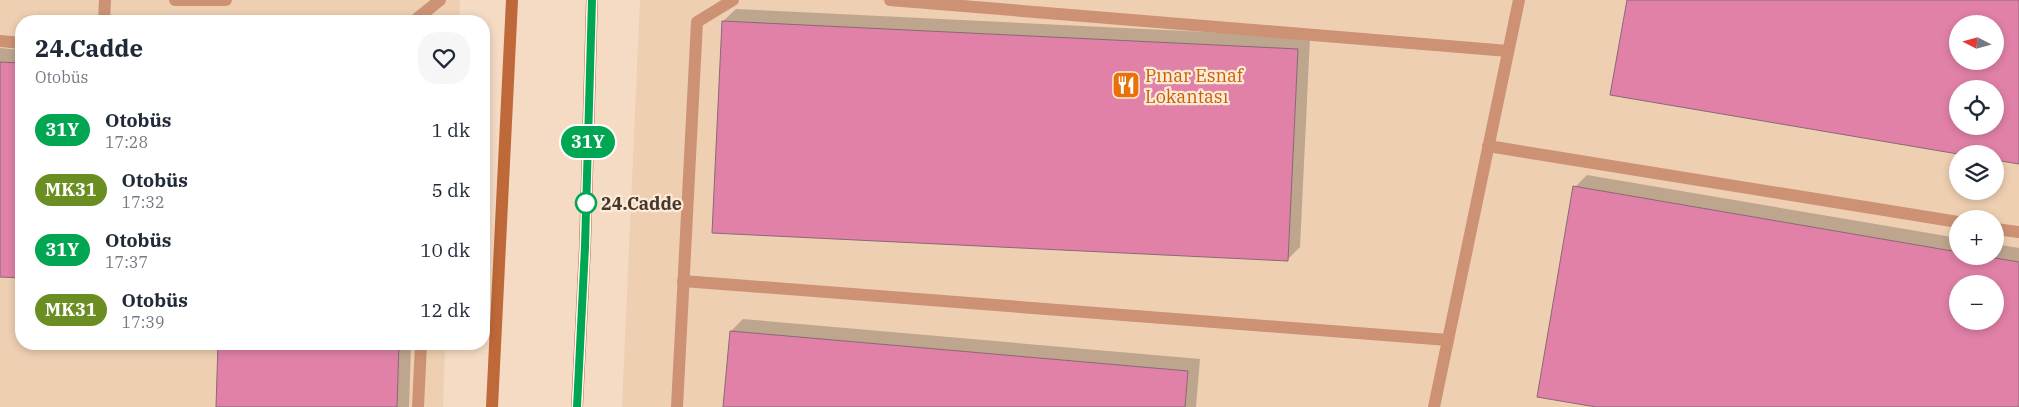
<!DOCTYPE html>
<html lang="tr">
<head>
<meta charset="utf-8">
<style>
	:root { --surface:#fff; --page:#f6f6f7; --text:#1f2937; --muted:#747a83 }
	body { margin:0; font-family:"IBM Plex Serif",serif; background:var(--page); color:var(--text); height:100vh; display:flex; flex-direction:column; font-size:19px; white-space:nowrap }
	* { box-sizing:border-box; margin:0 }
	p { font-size:16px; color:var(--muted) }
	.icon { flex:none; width:28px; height:28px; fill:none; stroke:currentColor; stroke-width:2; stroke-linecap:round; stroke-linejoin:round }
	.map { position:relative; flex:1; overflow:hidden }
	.panel { position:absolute; left:15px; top:15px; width:475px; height:335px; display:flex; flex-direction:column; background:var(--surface); border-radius:20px; box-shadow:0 2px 8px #0003 }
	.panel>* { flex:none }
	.badge { padding:0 10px; border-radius:16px; font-size:18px; line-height:32px }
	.needle { width:32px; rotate:276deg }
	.buttons { position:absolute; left:1949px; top:15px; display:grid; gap:10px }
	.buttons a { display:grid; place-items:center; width:55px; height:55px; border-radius:50%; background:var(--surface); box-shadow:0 2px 8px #0003; font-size:25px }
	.map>.badge { position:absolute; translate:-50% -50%; box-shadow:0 0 0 2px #fff }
	.round { display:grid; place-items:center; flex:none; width:52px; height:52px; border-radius:20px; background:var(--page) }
	.head { display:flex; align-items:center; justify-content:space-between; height:85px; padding:0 20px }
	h1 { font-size:24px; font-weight:700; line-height:38px }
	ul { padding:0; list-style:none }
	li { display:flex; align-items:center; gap:15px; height:60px; padding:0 20px }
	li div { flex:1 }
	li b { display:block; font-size:19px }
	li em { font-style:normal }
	li .badge { min-width:55px; font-weight:700; text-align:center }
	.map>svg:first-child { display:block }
	.built { fill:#eecfb1; fill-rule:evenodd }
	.shadow { fill:#0003; fill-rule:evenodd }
	.building { fill:#e181a7; stroke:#896974; fill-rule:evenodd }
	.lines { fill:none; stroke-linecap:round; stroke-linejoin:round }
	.lane { stroke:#cd9274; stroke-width:12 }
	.street { stroke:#cd9274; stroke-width:12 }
	.secondary { stroke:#bf693a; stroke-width:12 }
	.line-casing { stroke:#fff; stroke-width:11 }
	.line { stroke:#00a651; stroke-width:8 }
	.stop-dot { fill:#fff; stroke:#00a651; stroke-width:2.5 }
	.labels { text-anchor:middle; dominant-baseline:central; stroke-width:4.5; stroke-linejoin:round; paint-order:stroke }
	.food-label { font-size:18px; fill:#c56008; stroke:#feead6; text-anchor:start }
	.stop-label { font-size:18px; font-weight:bold; fill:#43392f; stroke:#feead6; text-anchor:start }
</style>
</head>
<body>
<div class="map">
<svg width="2019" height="407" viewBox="0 0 2019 407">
	<rect width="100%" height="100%" fill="#f5dbc3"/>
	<path class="built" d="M0,0H460L459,21H21V344H445L443,407H0Z
		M640,0H2019V407H622ZM1958,24H1995V61H1958ZM1958,89H1995V126H1958ZM1958,154H1995V191H1958ZM1958,219H1995V256H1958ZM1958,284H1995V321H1958Z"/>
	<path class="shadow" d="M736,9L1310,37L1300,247L1287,260L723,21Z
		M0,48L21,50V277L0,275Z
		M1587,175L1958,238V256H1995V244L2019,248V407H1604L1575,187ZM1958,284H1995V321H1958Z
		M743,319L1200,359L1196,407H724L731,331Z
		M219,344H411L409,407H217Z"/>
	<path class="building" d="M1627,0H2019V164L1995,160V154H1958L1610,95ZM1958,24H1995V61H1958ZM1958,89H1995V126H1958Z
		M722,21L1298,49L1288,261L712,233Z
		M0,62L21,63V278L0,277Z
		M1573,186L1958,252V256H1983L2019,262V407H1596L1537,397ZM1958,284H1995V321H1958Z
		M730,331L1188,371L1185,407H723Z
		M218,344H399L397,407H216Z"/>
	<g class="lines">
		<path class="lane" d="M175,0H226
			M890,0L1508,51
			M104,21L105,0
			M0,41L21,43
			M1488,146L1958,222
			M1995,229L2019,232
			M418,407L421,344
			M677,407L697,22L733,0
			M1434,407L1519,0"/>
		<path class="street" d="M414,21L440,0
			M683,281L1448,340"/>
		<path class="secondary" d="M492,407L512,0
			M577,407L585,247L592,0"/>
	</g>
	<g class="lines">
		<defs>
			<path id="line" d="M577,407L585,247L592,0"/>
		</defs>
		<use href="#line" class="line-casing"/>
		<use href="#line" class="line"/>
	</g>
	<defs>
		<symbol id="restaurant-square" viewBox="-11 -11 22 22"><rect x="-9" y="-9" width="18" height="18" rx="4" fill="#e8710a" stroke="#feead6"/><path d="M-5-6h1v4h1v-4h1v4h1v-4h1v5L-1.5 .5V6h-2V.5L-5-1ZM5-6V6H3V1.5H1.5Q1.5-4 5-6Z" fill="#fff"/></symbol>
	</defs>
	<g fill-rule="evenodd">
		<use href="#restaurant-square" x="1110" y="69" width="32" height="32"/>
	</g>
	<circle class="stop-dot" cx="586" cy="203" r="10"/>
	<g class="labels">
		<g class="food-label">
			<text x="1145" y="75">Pınar Esnaf<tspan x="1145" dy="21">Lokantası</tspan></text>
		</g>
		<g class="stop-label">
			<text x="601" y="203">24.Cadde</text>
		</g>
	</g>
</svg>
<div class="buttons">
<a><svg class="needle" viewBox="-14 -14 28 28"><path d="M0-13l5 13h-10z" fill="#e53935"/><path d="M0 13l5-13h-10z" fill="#747a83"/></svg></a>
<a><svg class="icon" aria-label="locate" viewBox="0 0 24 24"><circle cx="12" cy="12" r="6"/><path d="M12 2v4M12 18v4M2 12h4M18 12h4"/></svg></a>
<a><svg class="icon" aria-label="layers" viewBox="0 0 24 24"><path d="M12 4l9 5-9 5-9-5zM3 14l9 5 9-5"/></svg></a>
<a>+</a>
<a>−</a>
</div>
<b class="badge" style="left:588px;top:142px;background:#00a651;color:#fff">31Y</b>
<section class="panel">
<div class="head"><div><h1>24.Cadde</h1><p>Otobüs</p></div><a class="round"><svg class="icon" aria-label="heart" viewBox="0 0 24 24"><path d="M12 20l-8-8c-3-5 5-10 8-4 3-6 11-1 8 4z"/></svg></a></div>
<ul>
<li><span class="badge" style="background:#00a651;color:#fff">31Y</span><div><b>Otobüs</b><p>17:28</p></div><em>1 dk</em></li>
<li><span class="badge" style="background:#6b8e23;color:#fff">MK31</span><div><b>Otobüs</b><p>17:32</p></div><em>5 dk</em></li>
<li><span class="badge" style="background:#00a651;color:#fff">31Y</span><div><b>Otobüs</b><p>17:37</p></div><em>10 dk</em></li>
<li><span class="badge" style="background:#6b8e23;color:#fff">MK31</span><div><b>Otobüs</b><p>17:39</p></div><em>12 dk</em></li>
</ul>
</section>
</div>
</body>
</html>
